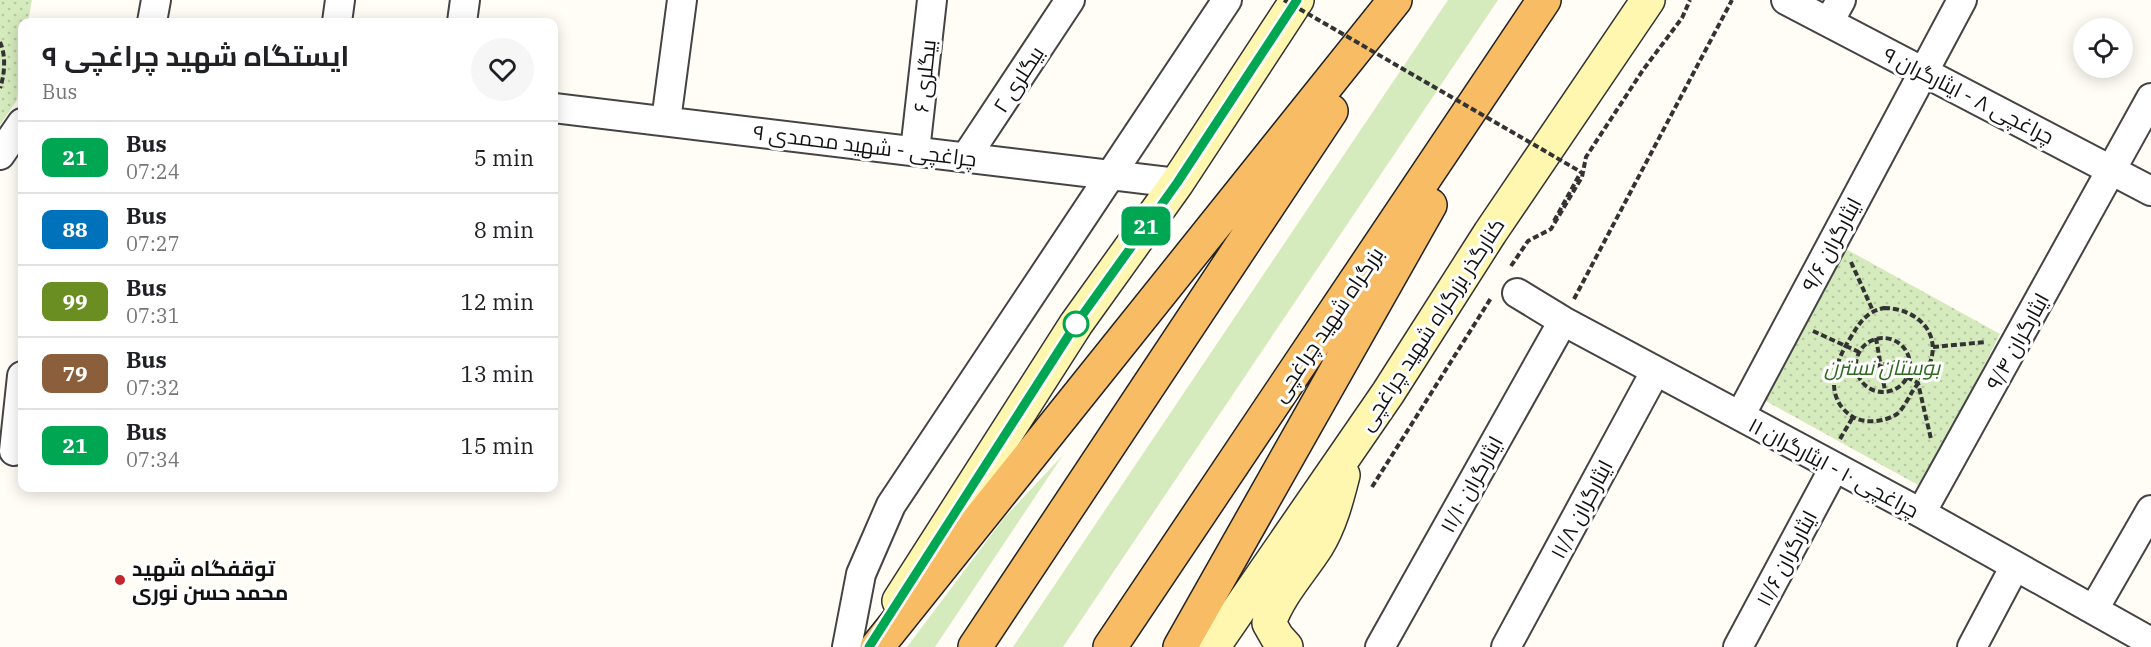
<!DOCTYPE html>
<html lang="en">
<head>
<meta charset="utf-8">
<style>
	:root { --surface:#fff; --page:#f6f6f6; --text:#202124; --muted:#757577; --line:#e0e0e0 }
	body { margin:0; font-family:"IBM Plex Serif",Cairo,serif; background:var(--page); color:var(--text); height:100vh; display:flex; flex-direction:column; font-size:22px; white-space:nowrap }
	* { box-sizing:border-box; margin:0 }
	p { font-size:20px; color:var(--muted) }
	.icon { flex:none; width:33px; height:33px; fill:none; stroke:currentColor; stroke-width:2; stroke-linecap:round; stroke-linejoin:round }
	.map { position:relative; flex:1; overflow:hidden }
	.side { position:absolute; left:18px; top:18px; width:540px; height:474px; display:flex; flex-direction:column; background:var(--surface); border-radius:12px; box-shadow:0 3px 15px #0003 }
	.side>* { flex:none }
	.badge { padding:0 12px; border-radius:9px; font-size:21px; line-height:39px }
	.tools { position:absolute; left:2073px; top:18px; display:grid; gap:12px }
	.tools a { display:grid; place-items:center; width:60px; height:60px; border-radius:50%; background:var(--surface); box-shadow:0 3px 15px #0003; font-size:30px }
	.map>.badge { position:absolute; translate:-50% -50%; box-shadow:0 0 0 3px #fff }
	.round { display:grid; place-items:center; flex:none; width:63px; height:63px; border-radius:32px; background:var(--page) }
	.overview { display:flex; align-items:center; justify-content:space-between; height:102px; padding:0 24px }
	h1 { font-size:28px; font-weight:700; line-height:45px }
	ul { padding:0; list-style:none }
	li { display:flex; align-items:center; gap:18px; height:72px; padding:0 24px; border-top:2px solid var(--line) }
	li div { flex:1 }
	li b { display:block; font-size:22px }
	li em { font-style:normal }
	li .badge { min-width:66px; font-weight:700; text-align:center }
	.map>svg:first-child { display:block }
	.grass { fill:#d5ebbd }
	.park { fill:url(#park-dots) }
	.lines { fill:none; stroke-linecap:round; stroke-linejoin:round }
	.minor-casing { stroke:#444; stroke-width:32 }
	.secondary-casing { stroke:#333; stroke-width:36 }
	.trunk-casing { stroke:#222; stroke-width:36 }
	.path { stroke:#333; stroke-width:4; stroke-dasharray:6 3; stroke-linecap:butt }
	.minor { stroke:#fff; stroke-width:28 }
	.secondary { stroke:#fff6b0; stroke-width:33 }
	.trunk { stroke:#f7bc64; stroke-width:33 }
	.path-bridge { stroke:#333; stroke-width:4; stroke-dasharray:6 3; stroke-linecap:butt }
	.line-casing { stroke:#fff; stroke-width:14 }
	.line { stroke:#00a651; stroke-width:9 }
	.stop-dot { fill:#fff; stroke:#00a651; stroke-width:3 }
	.poi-dot { fill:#c4262e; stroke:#fff; stroke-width:2 }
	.labels { text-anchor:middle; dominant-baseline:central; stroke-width:6; stroke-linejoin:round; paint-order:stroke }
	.street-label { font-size:21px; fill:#111; stroke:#fff }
	.park-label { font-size:21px; font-style:italic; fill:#2f6b1f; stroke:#fff }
	.poi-label { font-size:21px; font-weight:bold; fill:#111; stroke:#fff; text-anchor:start }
</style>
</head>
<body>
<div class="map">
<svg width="2151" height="647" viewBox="0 0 2151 647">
	<defs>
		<pattern id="park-dots" width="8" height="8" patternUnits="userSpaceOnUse" patternTransform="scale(1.5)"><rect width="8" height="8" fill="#d5ebbd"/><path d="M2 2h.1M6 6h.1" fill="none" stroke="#b6c8a1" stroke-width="1.8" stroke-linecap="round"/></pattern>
	</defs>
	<rect width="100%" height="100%" fill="#fffdf5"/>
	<path class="grass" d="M1448,0H1498L1063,647H1013Z
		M1063,455L935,647H907L1004,518Z"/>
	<path class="park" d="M0,0H32L28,22H22V62L17,100L0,125Z
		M1846,249L2000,334L1936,459L1918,485L1764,400Z"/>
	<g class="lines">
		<defs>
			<path id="minor" d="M1786,0L2151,191
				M152,22L156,0
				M337,22L340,0
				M462,22L465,0
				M1829,22L1841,0
				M554,108L1177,183
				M666,121L682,0
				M915,151L932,0
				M0,155L22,123
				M966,157L1070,0
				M1517,293L1563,321L1921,513L2151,642
				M1740,416L1962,0
				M14,451L22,376
				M1921,513L2151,98
				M2094,609L2151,510
				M847,647L861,574L891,505L1227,0
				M1380,647L1563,321
				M1506,647L1655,372
				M1738,647L1834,468
				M1972,647L2015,566"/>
			<path id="secondary" d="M899,601L1076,324L1177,183L1297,0
				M1213,647L1388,393L1490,233L1648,0
				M1286,647L1277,637L1269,623C1279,594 1301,571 1317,546C1330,525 1337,499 1343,475"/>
			<path id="trunk" d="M877,647L1395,0
				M975,647L1331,111
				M1110,647L1544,0
				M1180,647L1430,205"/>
		</defs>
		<use href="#minor" class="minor-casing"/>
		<use href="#secondary" class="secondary-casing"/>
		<use href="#trunk" class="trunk-casing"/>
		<path class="path" d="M0,42C6,55 5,74 0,88
			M1554,221L1581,172
			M1851,262L1873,311
			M1511,266L1528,241L1551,229L1582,177L1586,157L1643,70L1682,18L1690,0
			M1574,299L1732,0
			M1884,308C1913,308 1940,329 1931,360C1927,372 1919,382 1912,392C1908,399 1903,409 1897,414C1885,422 1865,424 1853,417C1823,398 1834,365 1849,340C1859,324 1865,312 1884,308Z
			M1813,331L1859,352
			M1876,338L1885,391
			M1856 365a27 27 0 1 1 54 0a27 27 0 1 1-54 0Z
			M1933,347L1986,342
			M1857,369L1909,360
			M1907,377L1918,383L1931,439
			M1840,439L1853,417
			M1372,487L1491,298"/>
		<use href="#minor" class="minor"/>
		<use href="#secondary" class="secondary"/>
		<use href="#trunk" class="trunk"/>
		<path class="path-bridge" d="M1284,0L1581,172"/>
	</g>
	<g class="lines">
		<defs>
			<path id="line" d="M869,647L1076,324L1177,183L1297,0"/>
		</defs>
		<use href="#line" class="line-casing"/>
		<use href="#line" class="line"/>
	</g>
	<circle class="stop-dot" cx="1076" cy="324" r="12"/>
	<circle class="poi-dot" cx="120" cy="580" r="6"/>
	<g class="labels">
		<g class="street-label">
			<text transform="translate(924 76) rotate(-84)">بیگلری ۶</text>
			<text transform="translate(1018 79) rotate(-57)">بیگلری ۲</text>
			<text transform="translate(1969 95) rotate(27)">چراغچی ۸ - ایثارگران ۹</text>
			<text transform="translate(865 145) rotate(7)">۹ چراغچی - شهید محمدی</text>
			<text transform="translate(1831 244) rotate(-62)">ایثارگران ۹/۶</text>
			<text transform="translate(1327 324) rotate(-56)">بزرگراه شهید چراغچی</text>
			<text transform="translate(1431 324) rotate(-57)">کنارگذر بزرگراه شهید چراغچی</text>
			<text transform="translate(2017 341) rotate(-61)">ایثارگران ۹/۴</text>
			<text transform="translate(1834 467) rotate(28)">چراغچی ۱۰ - ایثارگران ۱۱</text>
			<text transform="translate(1471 484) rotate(-61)">ایثارگران ۱۱/۱۰</text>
			<text transform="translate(1581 509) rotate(-62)">ایثارگران ۱۱/۸</text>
			<text transform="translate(1786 558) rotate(-62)">ایثارگران ۱۱/۶</text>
		</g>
		<g class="park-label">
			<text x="1882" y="367">بوستان نسترن</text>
		</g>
		<g class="poi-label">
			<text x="132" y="568">توقفگاه شهید<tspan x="132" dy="24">محمد حسن نوری</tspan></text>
		</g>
	</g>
</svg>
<div class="tools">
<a><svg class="icon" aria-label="locate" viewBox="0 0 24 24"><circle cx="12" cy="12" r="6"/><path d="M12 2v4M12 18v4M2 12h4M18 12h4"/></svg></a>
</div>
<b class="badge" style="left:1146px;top:226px;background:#00a651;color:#fff">21</b>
<section class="side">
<div class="overview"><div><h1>ایستگاه شهید چراغچی ۹</h1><p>Bus</p></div><a class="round"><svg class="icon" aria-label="heart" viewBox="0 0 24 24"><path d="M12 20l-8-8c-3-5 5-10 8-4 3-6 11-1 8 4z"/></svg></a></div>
<ul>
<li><span class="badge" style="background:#00a651;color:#fff">21</span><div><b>Bus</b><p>07:24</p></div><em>5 min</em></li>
<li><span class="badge" style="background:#0072bc;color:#fff">88</span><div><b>Bus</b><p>07:27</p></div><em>8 min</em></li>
<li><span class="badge" style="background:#6b8e23;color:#fff">99</span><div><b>Bus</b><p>07:31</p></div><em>12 min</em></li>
<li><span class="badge" style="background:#8b5e3c;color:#fff">79</span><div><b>Bus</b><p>07:32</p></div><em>13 min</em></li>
<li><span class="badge" style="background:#00a651;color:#fff">21</span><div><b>Bus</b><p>07:34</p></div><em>15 min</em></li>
</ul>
</section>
</div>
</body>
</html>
